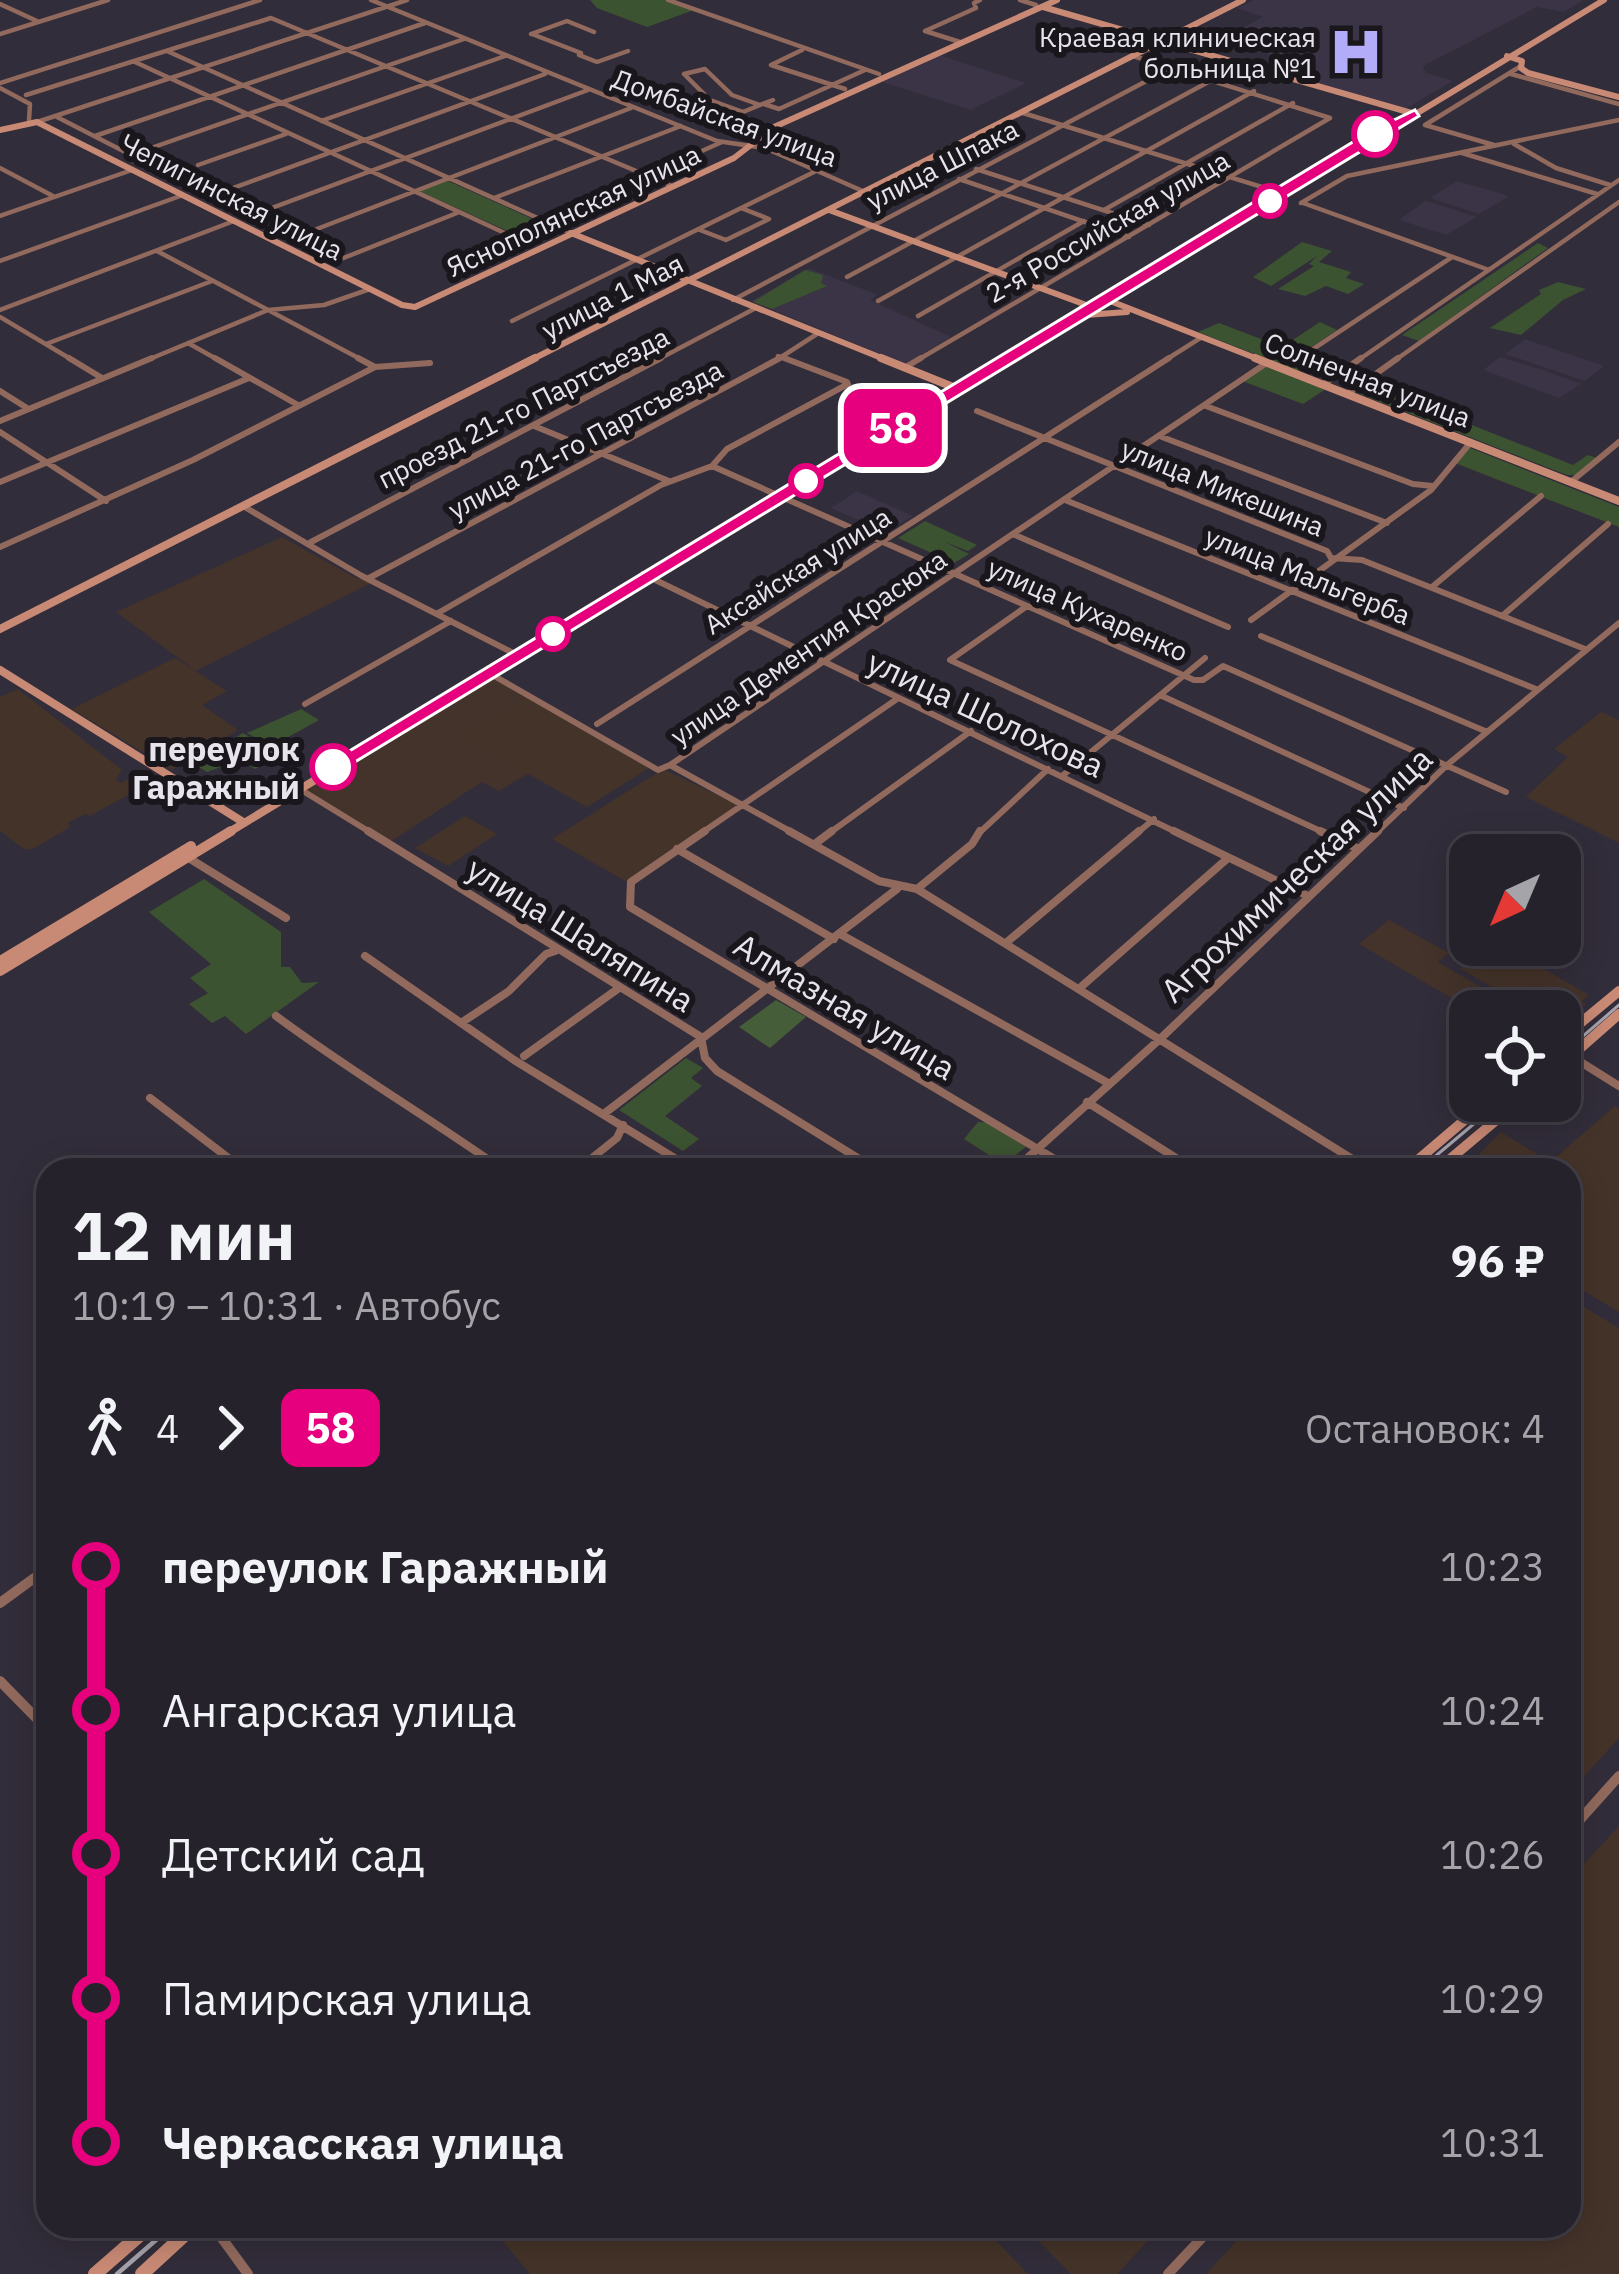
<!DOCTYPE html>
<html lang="ru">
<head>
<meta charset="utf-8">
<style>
	:root { --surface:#26222c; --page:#2e2a34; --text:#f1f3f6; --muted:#a4a4a9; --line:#423f48 }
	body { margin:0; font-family:"IBM Plex Sans",sans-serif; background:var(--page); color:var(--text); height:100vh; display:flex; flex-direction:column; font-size:45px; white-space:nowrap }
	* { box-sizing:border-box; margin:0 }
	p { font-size:39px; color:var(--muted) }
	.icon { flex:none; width:66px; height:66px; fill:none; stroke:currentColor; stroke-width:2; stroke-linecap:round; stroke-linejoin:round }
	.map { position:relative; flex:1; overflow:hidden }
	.details { position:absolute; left:36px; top:1158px; width:1545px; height:1080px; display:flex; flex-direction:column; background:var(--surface); border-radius:36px; box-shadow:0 6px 30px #0003,0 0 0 3px var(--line) }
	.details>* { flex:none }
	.badge { padding:0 24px; border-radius:18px; font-size:42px; line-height:78px }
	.needle { width:78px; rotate:224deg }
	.controls { position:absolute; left:1449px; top:834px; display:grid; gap:24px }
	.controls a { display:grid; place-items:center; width:132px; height:132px; border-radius:24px; background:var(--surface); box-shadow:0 6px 30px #0003,0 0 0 3px var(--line); font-size:60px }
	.map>.badge { position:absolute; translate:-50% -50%; box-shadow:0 0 0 6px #fff }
	.legs { display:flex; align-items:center; gap:18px; height:132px; padding:0 36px; font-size:39px }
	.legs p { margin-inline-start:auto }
	.overview { display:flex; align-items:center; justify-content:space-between; height:204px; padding:0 36px }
	h1 { font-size:66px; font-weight:700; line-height:90px }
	ul { padding:0 36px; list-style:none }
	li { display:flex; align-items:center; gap:42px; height:144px; font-size:45px }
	li i { display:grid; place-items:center; width:18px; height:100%; margin:0 15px; background:currentColor }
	li i::after { content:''; width:30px; height:30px; margin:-15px; border:9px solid; border-radius:50%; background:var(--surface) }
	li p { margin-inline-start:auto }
	li:first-child i { background:linear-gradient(#0000 50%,currentColor 0) }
	li:last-child i { background:linear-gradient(currentColor 50%,#0000 0) }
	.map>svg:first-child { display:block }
	.commercial { fill:#44332a }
	.industrial { fill:#443329 }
	.built { fill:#3b3346 }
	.green { fill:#3c5331 }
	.forest { fill:#455d39 }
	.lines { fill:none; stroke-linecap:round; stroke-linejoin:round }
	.street-far3 { stroke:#926a5d; stroke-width:4.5 }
	.street-far2 { stroke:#926a5d; stroke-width:6 }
	.street-far1 { stroke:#926a5d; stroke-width:8 }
	.street { stroke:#926a5d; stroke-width:10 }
	.secondary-far3 { stroke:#c98a75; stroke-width:6 }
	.secondary-far2 { stroke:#c98a75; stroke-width:8 }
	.secondary-far1 { stroke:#c98a75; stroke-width:10 }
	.secondary { stroke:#c98a75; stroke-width:14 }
	.tram-far1 { stroke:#a6a2ac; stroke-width:3 }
	.tram { stroke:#a6a2ac; stroke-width:4.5 }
	.line-1 { fill:#e6007e; stroke:#fff; stroke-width:3 }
	.stop-1-dot { fill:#fff; stroke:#e6007e; stroke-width:6 }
	.labels { text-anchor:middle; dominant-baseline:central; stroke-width:12; stroke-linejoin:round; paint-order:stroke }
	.far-poi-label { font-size:27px; fill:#e8e4ed; stroke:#19161c; text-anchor:end }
	.far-street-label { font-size:27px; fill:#e8e4ed; stroke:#19161c }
	.street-label { font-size:33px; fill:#e8e4ed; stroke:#19161c }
	.stop-label { font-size:33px; font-weight:bold; fill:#e8e4ed; stroke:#19161c; text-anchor:end }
</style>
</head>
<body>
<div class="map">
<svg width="1619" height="2274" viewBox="0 0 1619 2274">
	<rect width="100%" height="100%" fill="#322d3a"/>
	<path class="commercial" d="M282,537L356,578L373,582L196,671L116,612Z
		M487,675L526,697L462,736L529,773L499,791L482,782L390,842L302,789Z
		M1389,920L1449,953L1438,962L1502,999L1487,1011H1474L1359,944Z
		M1478,945H1503L1589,995L1582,1001L1586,1004L1560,1024V1011H1532L1461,969L1460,960Z"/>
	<path class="industrial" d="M175,658L227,691L202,705L238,730L172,770L72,709Z
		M18,689L122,770L116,779L120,783L143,772L155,780L90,816L85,814L68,823L70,827L33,849H24L0,831V697Z
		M526,697L649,768L587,807L461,736Z
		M1601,712L1619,720V843L1526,797L1568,757L1554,749Z
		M663,769L738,805L627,882L552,839Z
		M465,816L497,834L448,866L415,848Z
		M1615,1106L1619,1109V1312L1569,1282V1170H1464L1501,1132L1550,1162Z
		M1569,1298L1619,1328V1738L1569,1793Z
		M1619,1826V2274H1206L1250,2226H1569V1880Z
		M490,2226H982L1028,2274H530Z
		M1024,2226H1162L1117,2274H1071Z"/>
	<path class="built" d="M1254,0H1583L1564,12L1537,7L1423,66L1426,73L1453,81L1405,109L1283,74L1301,64L1220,40L1263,17L1237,8Z
		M939,55L1026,83L971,110L882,82Z
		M1457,181L1506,195L1508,197L1479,214L1430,198Z
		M1425,201H1427L1477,217L1446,235L1399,220Z
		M809,268L878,295L870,300L951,337L905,364L751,301Z
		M1525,339L1604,366L1585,381L1505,354Z
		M1500,357L1546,371L1581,384L1559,398L1483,370Z
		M857,491L913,516L886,532L831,508Z"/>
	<path class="green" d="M590,0H667L694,10L647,27L597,8Z
		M448,181L537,221L512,233L419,191Z
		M1302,242L1332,251L1319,262L1351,272L1346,278L1364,284L1348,294L1326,286L1305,296L1278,289L1314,266L1309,264L1317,256L1271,286L1253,277Z
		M1538,243L1548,248L1419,341L1402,335Z
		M805,270L823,275L821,283L827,286L772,309L753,302Z
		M1558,282L1586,289L1563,300L1521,335L1490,328L1541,294L1539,290Z
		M1320,322L1337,330L1296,357L1310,365L1299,371L1198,332L1219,323L1282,347Z
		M1265,366H1269L1326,389L1303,404L1242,381Z
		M1371,385L1573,465L1588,455L1597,458L1577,475H1567L1357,393Z
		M1470,448L1619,507V527L1455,463Z
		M925,521L977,545L968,551L945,542L969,554L954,563L898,538Z
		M301,709L319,720L283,740L291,747L281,752L247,733Z
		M243,733L279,755L255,769L240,760L207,772L192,763Z
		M204,879L281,932V967H290L302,983L319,982L246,1034L225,1016L212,1023L189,1004L208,993L190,978L211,964L149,912Z
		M686,1058L703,1068L691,1078L702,1086L665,1116L699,1139L683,1151L619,1110Z
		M978,1122L994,1123L1026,1147L1003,1164L964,1139Z"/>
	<path class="forest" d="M776,1000L806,1017L770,1048L739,1027Z"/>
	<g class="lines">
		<path class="street-far3" d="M371,0L717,141L765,148L865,192
			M668,0L879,74
			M1020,0L1036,5
			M0,4L37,21
			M0,34L108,0
			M531,34L567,21L594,32
			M532,34L581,53
			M960,42L925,31L976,8L974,3L980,0
			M802,50L771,65L845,89
			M167,51L571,233
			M579,55L597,62L628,51
			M135,62L509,235
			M705,69L732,95L760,105L743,112L710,100L684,74Z
			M1511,74L1619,104
			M0,83L260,0
			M0,88L30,104L29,120
			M26,95L271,18L672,186
			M764,104L779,109L865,70
			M760,105L773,100
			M1023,113L1278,192
			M57,117L131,155L128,158L140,165
			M321,121L505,56
			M37,122L407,0
			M95,136L425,23
			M1514,144L1556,168L1610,185
			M1494,145L1425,125L1521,66
			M1462,153L1597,194
			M131,155L464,39
			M198,165L286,134
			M0,168L53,196
			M976,169L1149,225
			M648,175L722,142
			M959,179L1129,237
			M214,195L545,74
			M494,198L681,126
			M1301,203L1347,176L1619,120
			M1303,203L1489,270
			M1104,210L1293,103
			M253,215L588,90
			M0,216L132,170
			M700,230L726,240L769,219L741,208
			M296,237L631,108
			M157,251L364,361
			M341,259L457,213
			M0,261L183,195
			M847,277L1212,80
			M733,300L1171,68
			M878,301L1254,91
			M0,310L234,221
			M918,316L1084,221
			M0,317L74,361
			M512,321L816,171
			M188,343L220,361
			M46,344L212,281
			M778,356L792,361
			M145,361L268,310L324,305L370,289
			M655,361L754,309
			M775,361L817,334
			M916,361L1330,118L1133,56
			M1164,361L1202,337
			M1310,361L1301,357L1452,257
			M1357,361L1619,180
			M1394,361L1619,202"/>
		<path class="street-far2" d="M69,358L102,378
			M215,358L298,405
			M358,358L375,367L430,363
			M784,358L847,382
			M1303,358L1361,384
			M904,368L921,358
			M1324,384L1361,358
			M0,391L27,408
			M1349,393L1398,358
			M1206,406L1413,484L1433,486
			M977,411L1327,551L1331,558
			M0,421L152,358
			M534,426L669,481
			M0,432L106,501
			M1162,437L1387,523
			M712,466L1194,680H1203L1223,666L1506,792
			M1572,481L1619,442
			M0,482L249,378
			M1065,500L1536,689
			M243,506L362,576L517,655
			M1015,535L1228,627
			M311,542L661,358
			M0,547L193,460L375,367
			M1332,558L1362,560L1585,649
			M643,574L1180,834
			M369,578L780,358
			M1432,587L1541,496
			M1027,606L950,660L1327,834
			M438,613L661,485L712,466L727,449L848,384
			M1502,616L1608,524
			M1251,620L1431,490L1471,442
			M1261,636L1485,731
			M489,673L658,770L670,765L795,834
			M1160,695L1404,808
			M305,704L451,621
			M597,724L1169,358
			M670,765L1268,362
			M1062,776L1205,658
			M303,791L373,834
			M700,834L897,699
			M828,834L971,731
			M978,834L1048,769
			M1136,834L1154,819
			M1375,834L1447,765L1619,623"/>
		<path class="street-far1" d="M368,831L701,1037L705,1058L717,1071L877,1170
			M705,831L631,882L630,907L1073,1170
			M789,831L879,881L917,889L1370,1170
			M1174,831L1308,896
			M1320,831L1359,849
			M816,843L832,831
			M677,849L834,939
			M187,857L286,918
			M917,889L972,844L980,831
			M840,934L1108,1083
			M1007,942L1139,831
			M365,956L514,1060L694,1170
			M1082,986L1228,858
			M276,1016C350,1071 428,1117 503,1170
			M461,1023L509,991L546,954L555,951
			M524,1056L619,988
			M1571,1056L1619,1086
			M150,1098L244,1170
			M1087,1102L1195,1170
			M605,1113L897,889
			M577,1170L617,1138L623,1125
			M1014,1170L1160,1039L1378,831"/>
		<path class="street" d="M0,1603L48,1568
			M0,1681L48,1730
			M1569,1832L1619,1776
			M213,2226L248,2274
			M1168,2274L1213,2226"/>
		<path class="secondary-far3" d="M1043,7L1415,114
			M1507,56L1522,61L1521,68L1528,73L1619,97
			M0,130L37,122L402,305L415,307L734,158L774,127L1057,0
			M829,210L1089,306
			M571,233L889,361
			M1105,299L1263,361
			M1086,315L1127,312
			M529,361L1243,0
			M1008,361L1604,0"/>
		<path class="secondary-far2" d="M881,358L958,389
			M1255,358L1619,501
			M0,629L535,358
			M0,670L243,822
			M226,834L1012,358"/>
		<path class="secondary-far1" d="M0,961L191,846
			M0,971L231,831
			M1560,1040L1619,991
			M1560,1066L1619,1014
			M1406,1170L1487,1101
			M1437,1170L1519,1101"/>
		<path class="secondary" d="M95,2274L150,2226
			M142,2274L194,2226"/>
		<path class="tram-far1" d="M1560,1056L1619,1005
			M1419,1170L1501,1101"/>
		<path class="tram" d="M117,2274L172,2226"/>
	</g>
	<path class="line-1" d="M1415,110L1419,116L340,771L323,767L1371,131Z"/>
	<defs>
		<symbol id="hospital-bare" viewBox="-9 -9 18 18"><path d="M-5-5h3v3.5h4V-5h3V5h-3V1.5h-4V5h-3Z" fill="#b3adf9" stroke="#19161c" stroke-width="2.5" paint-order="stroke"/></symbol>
	</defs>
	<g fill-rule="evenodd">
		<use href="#hospital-bare" x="1318" y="14" width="76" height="76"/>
	</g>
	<g class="stop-1-dot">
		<circle cx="1375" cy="134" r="21"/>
		<circle cx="1270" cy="201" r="15"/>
		<circle cx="806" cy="481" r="15"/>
		<circle cx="553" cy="634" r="15"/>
		<circle cx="333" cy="767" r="21"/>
	</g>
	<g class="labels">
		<g class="far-poi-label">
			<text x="1316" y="36">Краевая клиническая<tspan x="1316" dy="31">больница №1</tspan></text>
		</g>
		<g class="far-street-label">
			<text transform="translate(725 117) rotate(20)">Домбайская улица</text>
			<text transform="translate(942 164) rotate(-27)">улица Шпака</text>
			<text transform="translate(232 196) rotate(27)">Чепигинская улица</text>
			<text transform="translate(573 210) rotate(-25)">Яснополянская улица</text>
			<text transform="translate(1107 226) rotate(-30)">2-я Российская улица</text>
			<text transform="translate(612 296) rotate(-27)">улица 1 Мая</text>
			<text transform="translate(1368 379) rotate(21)">Солнечная улица</text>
			<text transform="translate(523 407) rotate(-27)">проезд 21-го Партсъезда</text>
			<text transform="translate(585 439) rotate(-28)">улица 21-го Партсъезда</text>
			<text transform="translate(1223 487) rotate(22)">улица Микешина</text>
			<text transform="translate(797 570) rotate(-32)">Аксайская улица</text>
			<text transform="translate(1308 575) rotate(22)">улица Мальгерба</text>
			<text transform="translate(1088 609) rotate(24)">улица Кухаренко</text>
			<text transform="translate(808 647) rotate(-34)">улица Дементия Красюка</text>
		</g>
		<g class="street-label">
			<text transform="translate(986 713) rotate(25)">улица Шолохова</text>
			<text transform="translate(1296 874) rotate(-43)">Агрохимическая улица</text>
			<text transform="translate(581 934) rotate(32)">улица Шаляпина</text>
			<text transform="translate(845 1006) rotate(31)">Алмазная улица</text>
		</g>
		<g class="stop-label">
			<text x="300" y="748">переулок<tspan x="300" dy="38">Гаражный</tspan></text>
		</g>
	</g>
</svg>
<div class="controls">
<a><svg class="needle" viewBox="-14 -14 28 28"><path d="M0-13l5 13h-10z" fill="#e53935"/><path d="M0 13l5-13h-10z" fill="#a4a4a9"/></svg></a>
<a><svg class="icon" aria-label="locate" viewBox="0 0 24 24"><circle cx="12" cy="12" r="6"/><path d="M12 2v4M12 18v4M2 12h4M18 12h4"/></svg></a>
</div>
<b class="badge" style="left:893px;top:428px;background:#e6007e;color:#fff">58</b>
<section class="details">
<div class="overview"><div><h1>12 мин</h1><p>10:19 – 10:31 · Автобус</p></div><b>96 ₽</b></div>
<div class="legs"><svg class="icon" aria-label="walk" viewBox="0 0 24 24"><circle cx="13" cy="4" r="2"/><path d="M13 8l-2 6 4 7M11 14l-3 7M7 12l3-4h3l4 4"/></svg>4<svg class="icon" aria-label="forward" viewBox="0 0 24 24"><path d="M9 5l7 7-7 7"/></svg><b class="badge" style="background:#e6007e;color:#fff">58</b><p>Остановок: 4</p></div>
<ul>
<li><i style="color:#e6007e"></i><b>переулок Гаражный</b><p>10:23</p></li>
<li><i style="color:#e6007e"></i><span>Ангарская улица</span><p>10:24</p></li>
<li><i style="color:#e6007e"></i><span>Детский сад</span><p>10:26</p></li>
<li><i style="color:#e6007e"></i><span>Памирская улица</span><p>10:29</p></li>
<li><i style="color:#e6007e"></i><b>Черкасская улица</b><p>10:31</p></li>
</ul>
</section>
</div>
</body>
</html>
